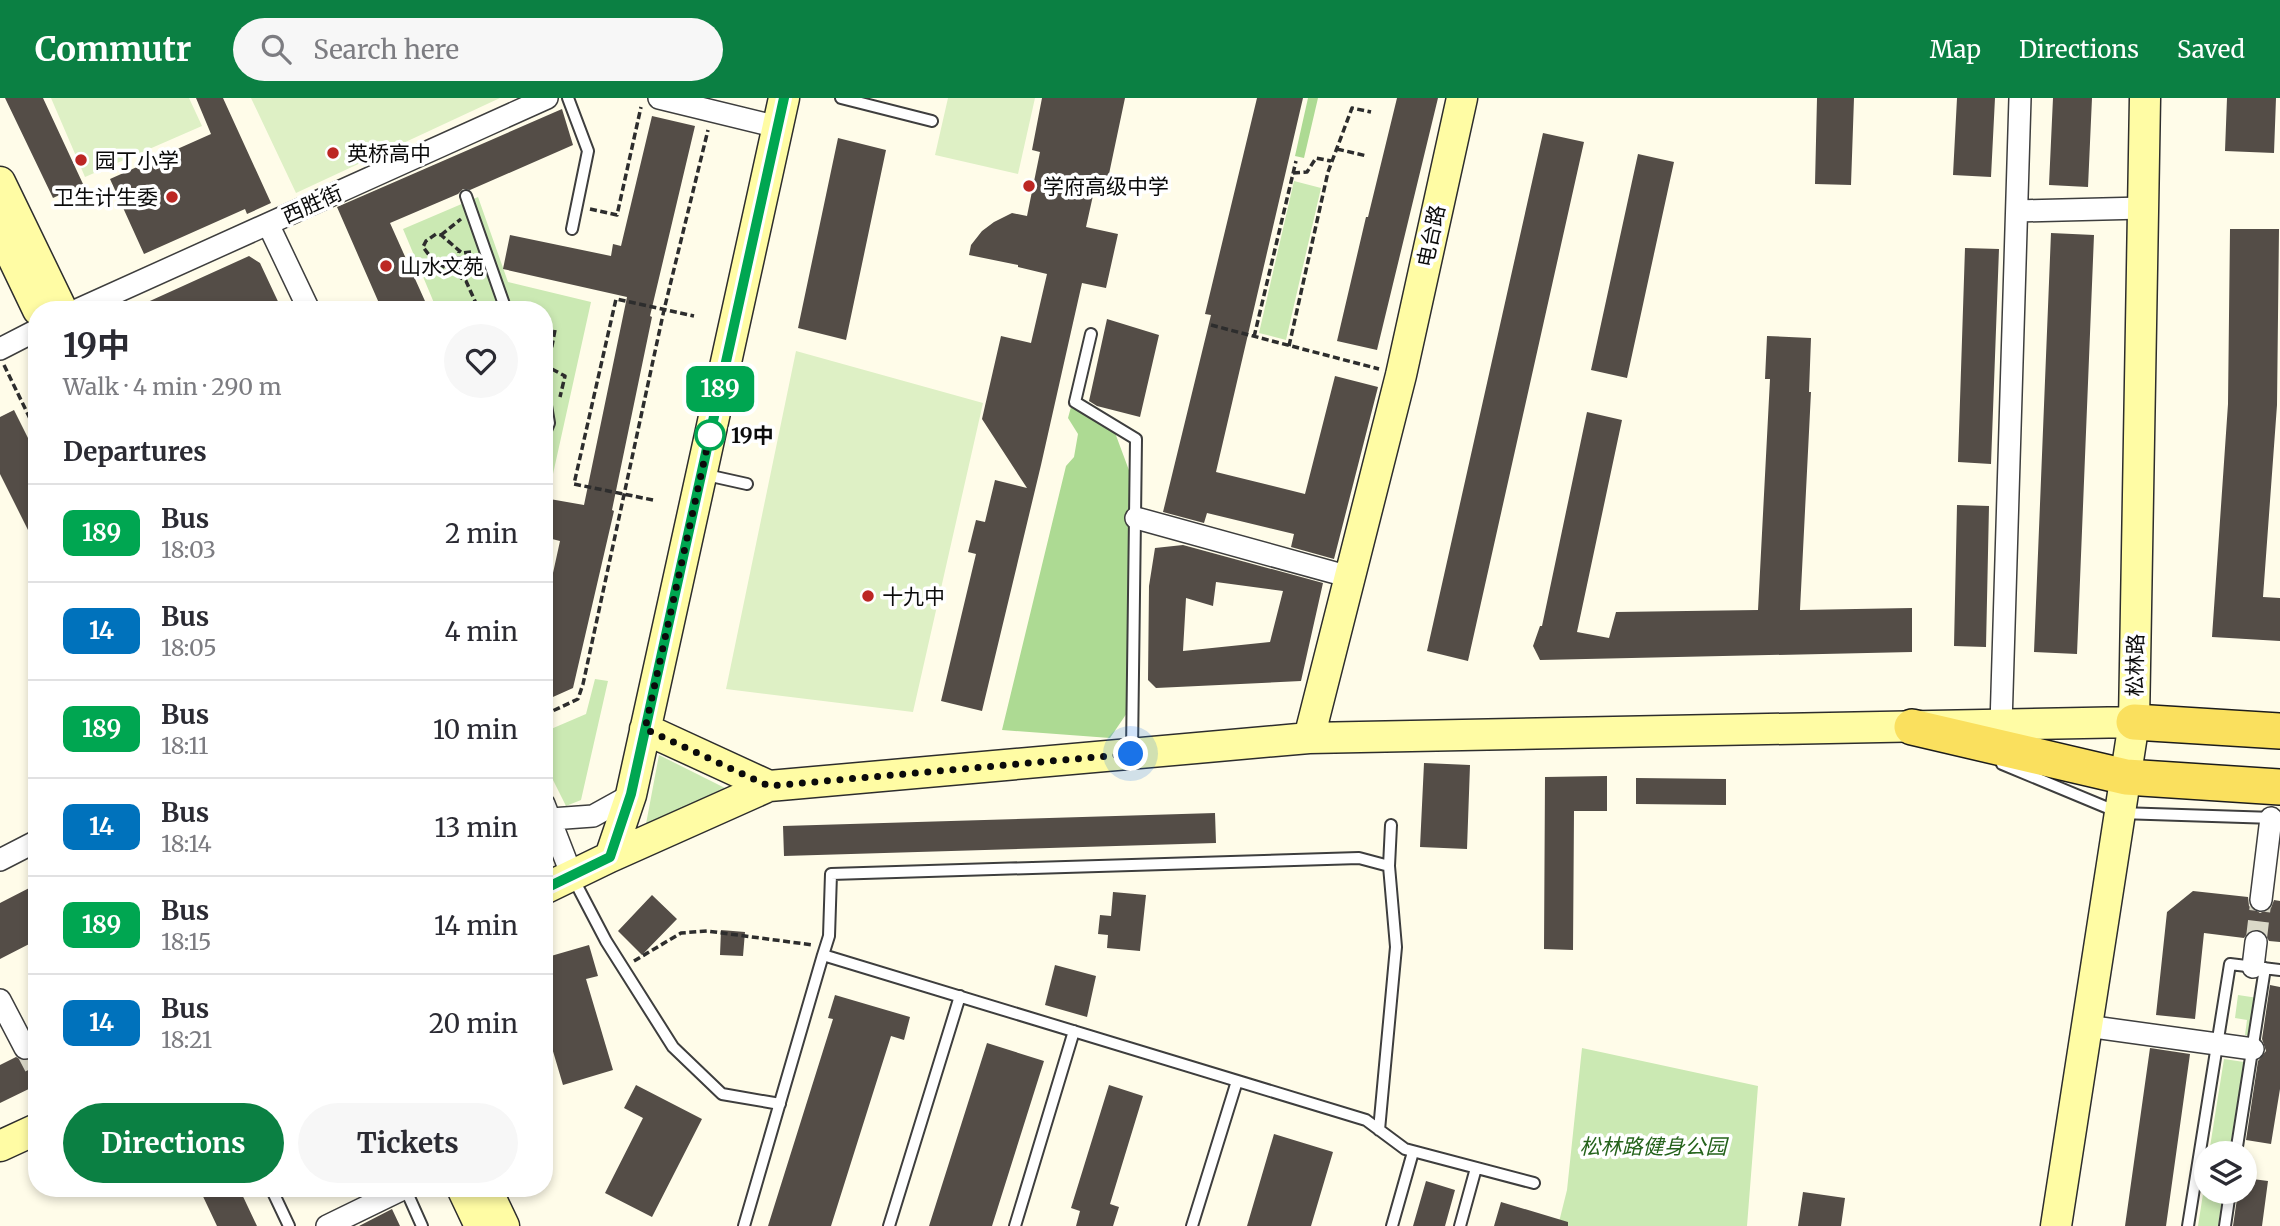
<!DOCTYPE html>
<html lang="en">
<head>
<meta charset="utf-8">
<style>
	:root { --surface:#fff; --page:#f7f7f7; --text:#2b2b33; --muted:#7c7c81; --line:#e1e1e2; --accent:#0b8043 }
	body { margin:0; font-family:Merriweather,"Noto Sans SC",serif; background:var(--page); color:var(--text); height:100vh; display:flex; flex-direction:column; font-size:26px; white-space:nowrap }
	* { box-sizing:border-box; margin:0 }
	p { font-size:23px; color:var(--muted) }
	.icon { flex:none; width:38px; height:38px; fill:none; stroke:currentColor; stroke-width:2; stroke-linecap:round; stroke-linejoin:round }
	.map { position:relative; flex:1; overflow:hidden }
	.side { position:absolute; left:28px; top:203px; width:525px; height:896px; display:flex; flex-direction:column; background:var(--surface); border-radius:28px; box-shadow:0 4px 10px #0003 }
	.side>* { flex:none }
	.badge { padding:0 14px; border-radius:10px; font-size:24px; line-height:46px }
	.tools { position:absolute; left:2194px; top:1043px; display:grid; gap:14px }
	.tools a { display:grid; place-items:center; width:63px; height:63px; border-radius:50%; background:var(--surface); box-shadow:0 4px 10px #0003; font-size:35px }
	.you { position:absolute; width:35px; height:35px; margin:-18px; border:5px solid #fff; border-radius:50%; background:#1a73e8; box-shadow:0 0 0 10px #1a73e833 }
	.map>.badge { position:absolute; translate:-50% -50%; box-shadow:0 0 0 4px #fff }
	h2 { padding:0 35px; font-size:26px; line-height:63px }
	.round { display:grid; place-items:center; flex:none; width:74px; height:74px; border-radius:37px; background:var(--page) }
	.head { display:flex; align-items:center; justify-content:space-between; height:119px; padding:0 35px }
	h1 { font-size:33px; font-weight:700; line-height:52px }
	.button { display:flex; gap:14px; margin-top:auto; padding:14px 35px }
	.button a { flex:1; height:80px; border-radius:42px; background:var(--accent); color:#fff; font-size:28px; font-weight:700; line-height:80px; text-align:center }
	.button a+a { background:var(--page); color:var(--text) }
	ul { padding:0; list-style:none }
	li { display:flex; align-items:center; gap:21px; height:98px; padding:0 35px; border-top:2px solid var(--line) }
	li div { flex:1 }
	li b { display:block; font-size:26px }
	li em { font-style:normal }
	li .badge { min-width:77px; font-weight:700; text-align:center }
	header { display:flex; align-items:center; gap:42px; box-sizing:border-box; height:98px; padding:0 35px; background:var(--accent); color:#fff }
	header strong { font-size:33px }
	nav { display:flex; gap:38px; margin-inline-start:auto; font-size:24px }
	.search { width:490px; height:63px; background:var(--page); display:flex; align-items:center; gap:18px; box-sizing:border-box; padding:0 24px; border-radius:38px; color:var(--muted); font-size:26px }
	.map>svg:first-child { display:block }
	.green { fill:#cbe9b3 }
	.forest { fill:#adda93 }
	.pitch { fill:#def0c5 }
	.building { fill:#544d47; fill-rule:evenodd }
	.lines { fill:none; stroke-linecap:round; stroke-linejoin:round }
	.street-tunnel { stroke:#dad8c8; stroke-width:21; stroke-dasharray:21 10; stroke-linecap:butt }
	.lane-casing { stroke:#3e3e3e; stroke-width:14 }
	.street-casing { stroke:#3e3e3e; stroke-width:24 }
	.secondary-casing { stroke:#2d2d2d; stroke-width:33 }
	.primary-casing { stroke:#1c1c1c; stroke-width:38 }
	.path { stroke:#2d2d2d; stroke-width:3.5; stroke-dasharray:7 3.5; stroke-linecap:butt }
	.lane { stroke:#fff; stroke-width:10 }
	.street { stroke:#fff; stroke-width:21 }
	.secondary { stroke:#fffca4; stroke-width:30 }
	.primary { stroke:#fae05e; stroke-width:35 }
	.line-casing { stroke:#fff; stroke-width:16 }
	.line { stroke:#00a651; stroke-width:10 }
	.walk { stroke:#0b0b0b; stroke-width:7; stroke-dasharray:0 12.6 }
	.poi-dot { fill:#bc2723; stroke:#fff; stroke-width:2.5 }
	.stop-dot { fill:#fff; stroke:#00a651; stroke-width:3.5 }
	.labels { text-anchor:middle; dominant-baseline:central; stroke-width:7; stroke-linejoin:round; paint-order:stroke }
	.poi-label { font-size:21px; fill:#0b0b0b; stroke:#fff; text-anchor:start }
	.street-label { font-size:21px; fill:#0b0b0b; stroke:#fff }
	.stop-label { font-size:21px; font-weight:bold; fill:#0b0b0b; stroke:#fff; text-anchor:start }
	.park-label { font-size:21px; font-style:italic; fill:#25631c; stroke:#fff }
</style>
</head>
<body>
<header>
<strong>Commutr</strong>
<div class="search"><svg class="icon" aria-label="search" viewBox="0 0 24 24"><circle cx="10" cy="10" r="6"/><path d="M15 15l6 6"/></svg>Search here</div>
<nav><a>Map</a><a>Directions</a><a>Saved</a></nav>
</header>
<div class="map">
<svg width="2280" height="1128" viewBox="0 0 2280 1128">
	<rect width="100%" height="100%" fill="#fffce9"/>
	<path class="green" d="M1294,83L1321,90L1286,242L1259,235Z
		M478,99L508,184L591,204L553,376L544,379V212H437L403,131Z
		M595,581L608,583L581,702L566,708L544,664V634L586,616Z
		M659,657L725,690L646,726Z
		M2238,897L2258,900L2252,938L2245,937L2247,922L2235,920Z
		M1582,950L1758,988L1747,1128H1558L1567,1092Z
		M2224,961L2244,964L2229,1055H2209Z
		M2207,1070V1094H2223L2218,1128H2198Z"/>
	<path class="forest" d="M1308,0H1318L1304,60L1295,58Z
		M1071,309L1114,332L1130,375L1129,612L1110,640L1002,632L1066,368L1074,359L1078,336L1068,320Z"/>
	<path class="pitch" d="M51,0H189L202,28L85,79Z
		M251,0H500L296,95Z
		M948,0H1035L1018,76L935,57Z
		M796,253L983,305L913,614L726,591Z"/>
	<path class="building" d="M5,0H43L83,86L53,100Z
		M196,0H223L271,105L247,116L245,111L144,156L110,81L211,36Z
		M1042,0H1125L1105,95L1094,93L1086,129L1118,136L1106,190L1082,185L1041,367L982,613L941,603L976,456L968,454L976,422L985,424L995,382L1027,390L982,321L1001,238L1031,245L1047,176L1018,169V167L969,157L971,147L982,133L994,124L1012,115L1027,118L1040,54L1032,52Z
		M1257,0H1303L1216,374L1305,396L1335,278L1378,289L1334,461L1291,449L1294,436L1207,415L1204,425L1163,414L1211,217L1205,216Z
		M1397,0H1438L1377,252L1337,243L1366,119H1368Z
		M1817,0H1854L1851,87L1815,86Z
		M1957,0H1995L1991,79L1953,77Z
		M2053,0H2092L2088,89L2049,87Z
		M2227,0H2276L2274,55L2225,53Z
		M562,11L573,47L470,92L463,91L458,96L390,125L429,212H382L337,109Z
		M652,18L695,28L650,218L652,219L612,412L614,413L573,590L544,603V516L560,443L544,439V400L584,407L627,199L503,171L510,137L611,158L613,146L621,148Z
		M1543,35L1584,44L1468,563L1427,553Z
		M838,40L886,52L846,242L798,230Z
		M1638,56L1674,64L1627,280L1591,272Z
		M2230,131H2279L2277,307L2263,499L2280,500V543L2212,539L2228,306Z
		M2051,135L2094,137L2077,556L2034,554Z
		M1965,150L1999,151L1991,366L1958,364Z
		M249,158L260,165L282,212H244L241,205L227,212H130Z
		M1107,221L1159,237L1140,319L1097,308L1089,303Z
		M1767,238L1811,240L1809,294H1811L1800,512L1912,510V554L1540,562L1533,548L1540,528H1542L1587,314L1622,322L1577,534L1609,540L1616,514L1758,512L1770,281H1765Z
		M14,312L37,358V450L0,376V319Z
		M1957,407L1989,408L1986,549L1954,548Z
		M1183,447L1323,485L1301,583L1156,590L1148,582L1149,488L1155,450ZM1216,484L1283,493L1270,544L1183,553L1186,500L1213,508Z
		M1424,665L1470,667L1467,751L1420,749Z
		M1607,678V713H1574L1573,852L1544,851L1545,679Z
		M1636,680L1726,681V707L1636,706Z
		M1215,715L1216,745L784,758L783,728Z
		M37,786V842L0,861V805Z
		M2193,793L2248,799L2249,808L2260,815L2271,810L2274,802L2280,803V844L2269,843L2264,834L2257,831L2250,832L2244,840L2204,835L2195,921L2156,917L2167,814Z
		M1113,794L1146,797L1140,853L1107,850L1108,837L1098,836L1100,817L1111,818Z
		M652,797L677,821L642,857L618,833Z
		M721,832L745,834L743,858L720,857Z
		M589,847L598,878L586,881L613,972L563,987L544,923V860Z
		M1055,867L1096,878L1087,919L1045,907Z
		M2270,887L2280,889V991L2271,1046L2246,1042L2258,963L2266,953L2262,941Z
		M835,897L910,919L904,942L891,938L831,1128H768L833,921L828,920Z
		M987,945L1044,963L992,1128H929Z
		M2150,950L2190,956L2166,1128H2125Z
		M37,955V987L0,1005V967L16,959L24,963L30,962Z
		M636,987L702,1021L652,1119L605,1095L643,1020L624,1010Z
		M1109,987L1143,998L1110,1106L1119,1109L1113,1128H1076L1080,1113L1071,1110Z
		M1274,1036L1333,1054L1311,1128H1247Z
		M2245,1080L2268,1083L2262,1128H2233L2238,1094H2245Z
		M1426,1083L1455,1092L1445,1128H1413Z
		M199,1090H239L257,1128H217Z
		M1803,1094L1845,1100L1841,1128H1798Z
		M1501,1104L1568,1124V1128H1494Z
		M392,1111L400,1128H359Z"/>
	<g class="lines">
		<path class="street-tunnel" d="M2256,844L2261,802
			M25,950L37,973"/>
		<defs>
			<path id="lane" d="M568,0L588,53L572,131
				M841,0L932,23
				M466,98L506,212
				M1091,236L1075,304L1136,341L1132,653
				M544,296L549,325L544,337
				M702,376L747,386
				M2002,666L2120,715L2274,720
				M573,780L606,843L673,949L722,996L780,1006
				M823,857L829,838L831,776L1359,760L1389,768
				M1379,1032L1396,849L1389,768L1391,727
				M2236,1055L2265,870
				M271,1090L289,1128
				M405,1090L422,1128
				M744,1128L823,857L1366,1022L1405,1051L1534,1085
				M889,1128L960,898
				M1015,1128L1074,933
				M1192,1128L1237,983
				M1392,1128L1413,1054
				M1460,1128L1476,1070
				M2188,1128L2230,866L2280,872
				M2225,1128L2230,1094"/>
			<path id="street" d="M659,0L778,29
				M2017,113L2143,110
				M268,126L309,212
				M77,212L547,0
				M0,251L37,232
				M1136,420L1350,479
				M2001,627L2020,0
				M544,706L572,778
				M551,721L593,718L631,697
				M0,762L37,743
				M2261,802L2271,720
				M2253,869L2256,844
				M0,902L25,950
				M2087,928L2253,951
				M327,1128L405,1090"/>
			<path id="secondary" d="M0,84L62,212
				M0,133L38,212
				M645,631L769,688
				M1309,640L1401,277L1462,0
				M610,759L631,697L784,0
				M544,791L610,759L769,688L1309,640L2134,624
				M0,1048L37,1031
				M462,1090L480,1128
				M486,1090L504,1128
				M2056,1128L2134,624L2145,0"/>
			<path id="primary" d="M2134,624L2280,633
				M1912,629L2126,679L2280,689"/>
		</defs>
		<use href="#lane" class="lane-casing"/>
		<use href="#street" class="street-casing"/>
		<use href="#secondary" class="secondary-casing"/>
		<use href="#primary" class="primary-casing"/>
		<path class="path" d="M1337,51L1367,58
			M1293,75L1307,74L1316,60L1331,63
			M590,111L617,117L641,9
			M441,137L461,121
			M471,154L462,155L441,137L436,136L426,143L423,149L432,161L466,183L479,212
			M458,176L459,154
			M1211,227L1379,271
			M555,232L548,269L565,278L560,299
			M1254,239L1296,63
			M1289,248L1328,74L1352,10L1371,14
			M4,267L37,335
			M653,402L574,386L616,201L694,218
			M544,477L550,451
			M544,617L578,601L583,586L664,212L708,32
			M634,863L681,835L707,833L813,847"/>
		<use href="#lane" class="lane"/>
		<use href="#street" class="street"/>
		<use href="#secondary" class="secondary"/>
		<use href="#primary" class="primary"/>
	</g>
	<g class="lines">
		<defs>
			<path id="line" d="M544,791L610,759L631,696L784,0"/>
		</defs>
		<use href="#line" class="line-casing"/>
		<use href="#line" class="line"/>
		<path class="walk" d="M710,337L712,327L645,631L769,688L1131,656"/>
	</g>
	<g class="poi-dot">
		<circle cx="333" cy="55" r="7"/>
		<circle cx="81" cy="62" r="7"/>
		<circle cx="1029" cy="88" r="7"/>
		<circle cx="172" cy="99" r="7"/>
		<circle cx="386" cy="168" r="7"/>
		<circle cx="868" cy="498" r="7"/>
	</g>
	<circle class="stop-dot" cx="710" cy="337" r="14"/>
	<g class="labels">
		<g class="poi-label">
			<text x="347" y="55">英桥高中</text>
			<text x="95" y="62">园丁小学</text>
			<text x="1043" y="88">学府高级中学</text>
			<text x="158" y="99" text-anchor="end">卫生计生委</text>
			<text x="400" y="168">山水文苑</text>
			<text x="882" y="498">十九中</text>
		</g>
		<g class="street-label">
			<text transform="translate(312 106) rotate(-24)">西胜街</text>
			<text transform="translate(1431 138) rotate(-78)">电台路</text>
			<text transform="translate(2135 567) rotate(-89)">松林路</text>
		</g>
		<g class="stop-label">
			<text x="731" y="337">19中</text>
		</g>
		<g class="park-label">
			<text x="1653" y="1048">松林路健身公园</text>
		</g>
	</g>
</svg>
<div class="tools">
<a><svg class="icon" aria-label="layers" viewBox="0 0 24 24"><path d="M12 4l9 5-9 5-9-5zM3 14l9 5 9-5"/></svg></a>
</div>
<div class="you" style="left:1131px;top:656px"></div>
<b class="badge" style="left:720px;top:291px;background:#00a651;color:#fff">189</b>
<section class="side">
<div class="head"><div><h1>19中</h1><p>Walk · 4 min · 290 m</p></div><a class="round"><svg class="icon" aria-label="heart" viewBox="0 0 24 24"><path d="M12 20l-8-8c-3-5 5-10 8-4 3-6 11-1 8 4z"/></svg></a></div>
<h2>Departures</h2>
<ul>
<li><span class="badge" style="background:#00a651;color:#fff">189</span><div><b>Bus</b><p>18:03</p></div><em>2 min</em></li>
<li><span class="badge" style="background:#0072bc;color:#fff">14</span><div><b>Bus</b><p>18:05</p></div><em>4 min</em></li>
<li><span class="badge" style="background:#00a651;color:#fff">189</span><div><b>Bus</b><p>18:11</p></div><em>10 min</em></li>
<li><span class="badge" style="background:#0072bc;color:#fff">14</span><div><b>Bus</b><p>18:14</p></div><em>13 min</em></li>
<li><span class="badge" style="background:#00a651;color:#fff">189</span><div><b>Bus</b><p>18:15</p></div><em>14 min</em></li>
<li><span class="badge" style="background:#0072bc;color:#fff">14</span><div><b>Bus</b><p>18:21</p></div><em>20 min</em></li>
</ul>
<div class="button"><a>Directions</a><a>Tickets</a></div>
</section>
</div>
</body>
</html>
